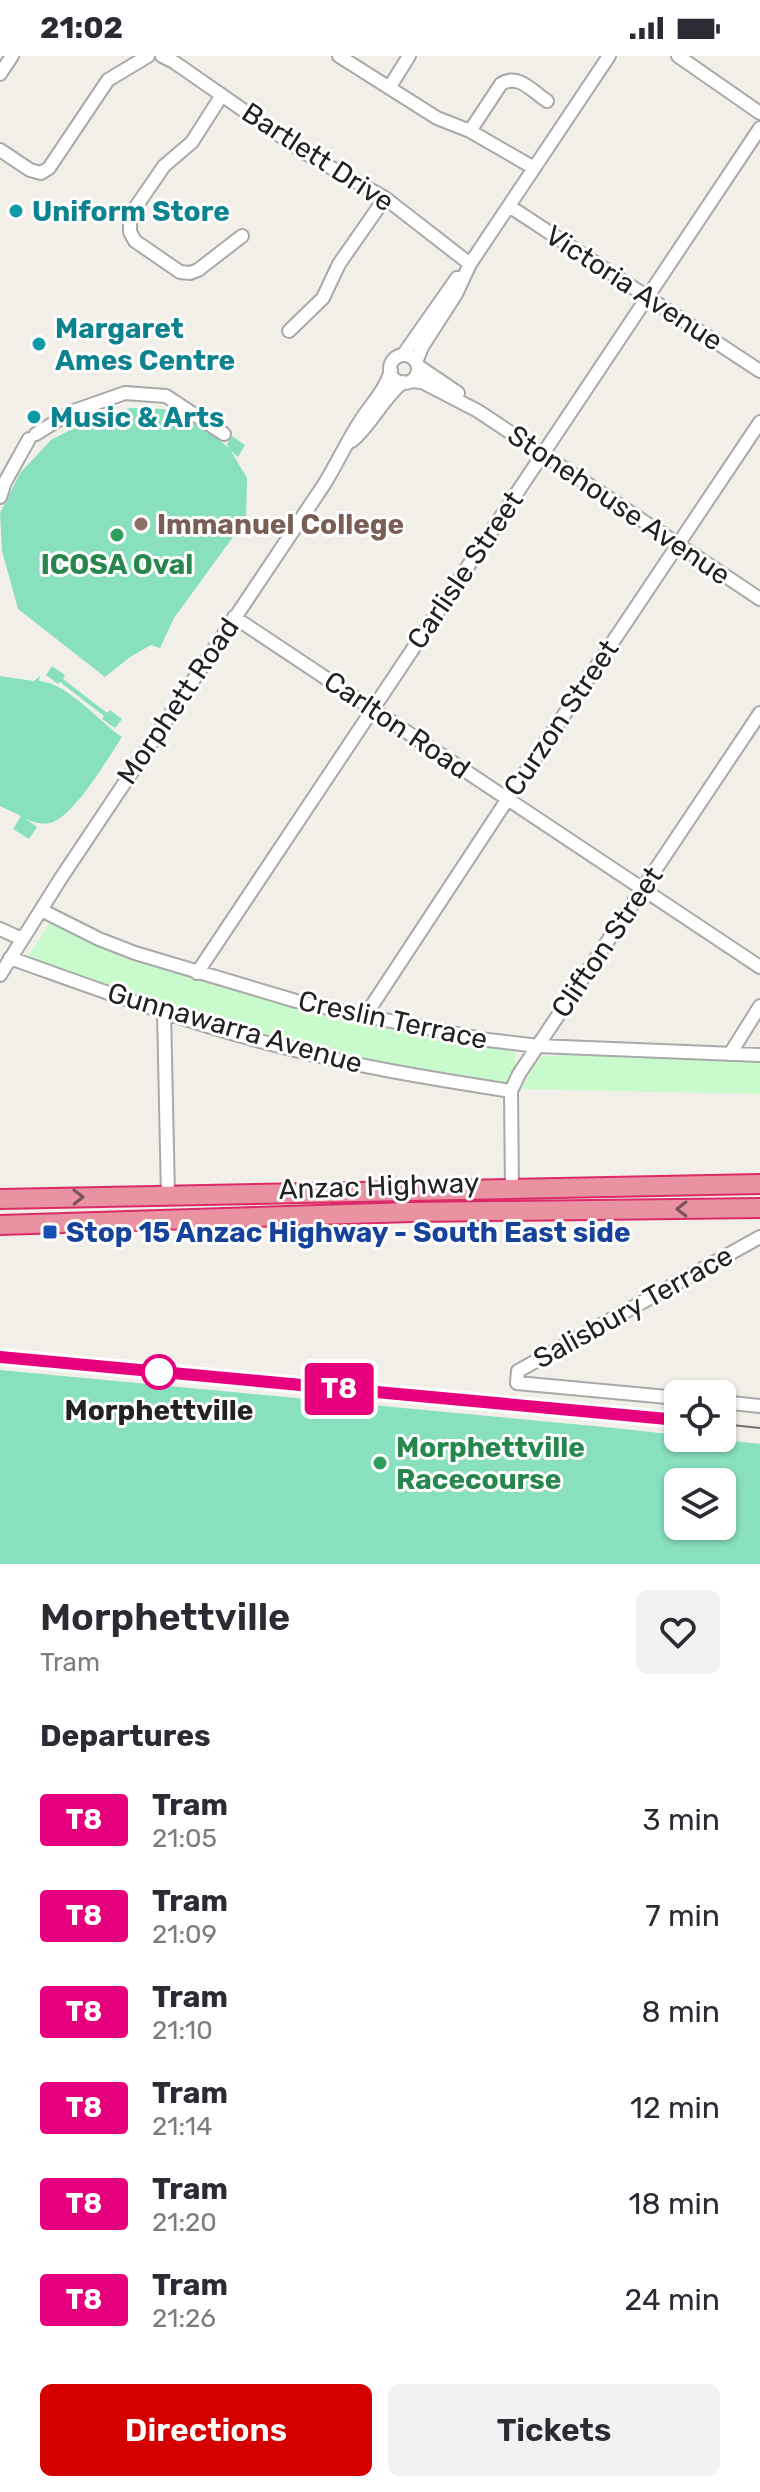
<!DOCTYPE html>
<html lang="en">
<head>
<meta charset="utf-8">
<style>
	:root { --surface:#fff; --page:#f2f2f3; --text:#2b2b33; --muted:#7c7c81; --accent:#d40000 }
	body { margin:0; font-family:Rubik,sans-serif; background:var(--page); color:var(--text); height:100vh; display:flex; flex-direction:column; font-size:30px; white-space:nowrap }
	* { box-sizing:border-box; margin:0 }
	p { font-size:26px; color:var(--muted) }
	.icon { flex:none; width:44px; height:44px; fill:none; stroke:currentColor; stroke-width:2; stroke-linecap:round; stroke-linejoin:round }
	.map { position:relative; height:1508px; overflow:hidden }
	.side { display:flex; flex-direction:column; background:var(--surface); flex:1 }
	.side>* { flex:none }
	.badge { padding:0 16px; border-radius:6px; font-size:28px; line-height:52px }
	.buttons { position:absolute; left:664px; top:1324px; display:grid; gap:16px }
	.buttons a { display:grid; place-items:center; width:72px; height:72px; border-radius:12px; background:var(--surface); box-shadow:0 2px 6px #0004; font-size:40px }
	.map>.badge { position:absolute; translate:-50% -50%; box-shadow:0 0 0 4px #fff }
	h2 { padding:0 40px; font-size:30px; line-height:72px }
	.round { display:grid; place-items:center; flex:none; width:84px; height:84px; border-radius:12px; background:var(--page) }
	.headline { display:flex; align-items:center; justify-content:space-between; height:136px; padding:0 40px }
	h1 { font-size:38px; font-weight:600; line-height:60px }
	.button { display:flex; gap:16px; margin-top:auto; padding:16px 40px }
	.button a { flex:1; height:92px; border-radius:12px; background:var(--accent); color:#fff; font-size:32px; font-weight:600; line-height:92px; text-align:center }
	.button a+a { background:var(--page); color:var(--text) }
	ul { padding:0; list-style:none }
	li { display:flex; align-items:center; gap:24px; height:96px; padding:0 40px }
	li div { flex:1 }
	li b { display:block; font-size:30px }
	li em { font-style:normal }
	li .badge { min-width:88px; font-weight:700; text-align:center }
	.status { display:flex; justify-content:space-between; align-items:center; height:56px; padding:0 40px; background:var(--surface); direction:ltr }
	.status svg { height:22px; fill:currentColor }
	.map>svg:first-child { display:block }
	.park { fill:#c8facc }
	.pitch { fill:#88e0be; fill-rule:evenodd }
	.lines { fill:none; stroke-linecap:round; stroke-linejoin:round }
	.minor-casing { stroke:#a9a9a9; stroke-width:16 }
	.highway-casing { stroke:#dc2a67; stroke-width:22 }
	.minor { stroke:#fff; stroke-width:12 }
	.highway { stroke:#e892a2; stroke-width:18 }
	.tram { stroke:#707070; stroke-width:2 }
	.oneway { stroke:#7b545c }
	.line-casing { stroke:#fff; stroke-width:18 }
	.line { stroke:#e6007e; stroke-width:12 }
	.culture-dot { fill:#0f9aa8; stroke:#fff; stroke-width:3 }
	.education-dot { fill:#8d6e63; stroke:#fff; stroke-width:3 }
	.leisure-dot { fill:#2e9e5b; stroke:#fff; stroke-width:3 }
	.transit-dot { fill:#1a4fb4; stroke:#fff; stroke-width:3 }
	.stop-dot { fill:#fff; stroke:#e6007e; stroke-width:4 }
	.labels { text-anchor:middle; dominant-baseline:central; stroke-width:6; stroke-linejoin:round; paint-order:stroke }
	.street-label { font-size:28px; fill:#222; stroke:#fff }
	.culture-label { font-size:28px; font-weight:bold; fill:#0d838f; stroke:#fff; text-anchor:start }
	.education-label { font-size:28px; font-weight:bold; fill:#785e54; stroke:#fff; text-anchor:start }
	.leisure-label { font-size:28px; font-weight:bold; fill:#27864d; stroke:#fff }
	.transit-label { font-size:28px; font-weight:bold; fill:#164399; stroke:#fff; text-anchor:start }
	.stop-label { font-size:28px; font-weight:bold; fill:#222; stroke:#fff }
</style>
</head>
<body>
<div class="status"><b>21:02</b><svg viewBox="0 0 49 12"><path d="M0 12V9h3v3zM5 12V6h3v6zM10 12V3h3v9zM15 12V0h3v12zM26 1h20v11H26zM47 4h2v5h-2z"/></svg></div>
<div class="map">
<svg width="760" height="1508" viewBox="0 0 760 1508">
	<rect width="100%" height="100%" fill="#f2efe9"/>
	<path class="park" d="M50,866L102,893L232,934L402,976L508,990L515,998L516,1013L504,1031L305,995L164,953L25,905Z
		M562,999L760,1004V1038L520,1033L540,1001Z"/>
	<path class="pitch" d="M131,352L164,353L206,374L229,392L227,388L232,380L245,389L238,401L231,395L247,422L246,463L174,562L160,592L151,589L130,601L105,621L18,553L2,495L0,457L20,417L51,384L91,363Z
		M52,610L65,619L63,623L107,657L110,654L122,663L115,672L102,663L104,660L60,626L58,628L46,619Z
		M0,620L34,625L40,620L39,625C68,627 98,665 122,681C108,702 74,761 50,767C42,769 33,766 26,763L37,771L29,783L13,773L21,760L0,750Z
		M0,1314L615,1372L678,1379V1382H707L760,1388V1508H0ZM678,1426H722V1470H678Z"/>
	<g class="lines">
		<defs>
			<path id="minor" d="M162,0L174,6L305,97L385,142L470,208
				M339,0L437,62L470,75L534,112
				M678,0L760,57
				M0,18L12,0
				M389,32L409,0
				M222,39L192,86L164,110L133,155L130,166V176L135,185L180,216L190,217L198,214L242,180
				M470,75L501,28C518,17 532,35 547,45
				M0,94L30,114L41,117L49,112L108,24L148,0
				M509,150L760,315
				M289,275L323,242L339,208L385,142
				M403,299L457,222
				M390 313a14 14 0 1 1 28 0a14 14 0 1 1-28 0Z
				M416,306L422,291L456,238L470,208L609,0
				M418,310L458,337
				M411,325L422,326L478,355L760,543
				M36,378L71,356L125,337L166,340L224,378
				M352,385C372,368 382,343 403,326
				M0,441L5,426L29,383
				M234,561L760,911
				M41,854L99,883L135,897L296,945L365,960L488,984L538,990L760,999
				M0,873L22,883
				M10,902C100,934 190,968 283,991C358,1011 435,1023 511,1035
				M197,917L760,72
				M0,919L61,822L325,427C337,407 347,386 359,367C370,349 386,334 391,314
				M164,957L168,1139
				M365,960L507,744L760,366
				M730,998L760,950
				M512,1133L511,1035L519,1018L760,657
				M678,1342L517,1327L518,1315L760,1181
				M722,1346L760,1350"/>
			<path id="highway" d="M0,1143L760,1128
				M0,1169L411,1156L760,1152"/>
		</defs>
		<use href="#minor" class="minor-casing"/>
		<use href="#highway" class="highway-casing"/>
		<use href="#minor" class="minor"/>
		<use href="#highway" class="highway"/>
		<path class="tram" d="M0,1295L678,1360
			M722,1368L760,1372"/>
	</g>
	<defs><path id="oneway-chevron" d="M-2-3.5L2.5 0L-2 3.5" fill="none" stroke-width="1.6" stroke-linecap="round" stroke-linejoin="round" transform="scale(2)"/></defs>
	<g class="oneway">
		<use href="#oneway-chevron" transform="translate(78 1141) rotate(-1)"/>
		<use href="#oneway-chevron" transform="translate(682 1153) rotate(180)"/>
	</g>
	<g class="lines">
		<defs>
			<path id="line" d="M0,1301L678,1364"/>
		</defs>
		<use href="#line" class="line-casing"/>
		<use href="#line" class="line"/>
	</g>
	<g class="culture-dot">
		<circle cx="16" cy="155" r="8"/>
		<circle cx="39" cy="288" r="8"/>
		<circle cx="34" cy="361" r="8"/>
	</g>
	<circle class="education-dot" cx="141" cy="468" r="8"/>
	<g class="leisure-dot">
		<circle cx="117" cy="479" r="8"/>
		<circle cx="380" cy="1407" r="8"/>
	</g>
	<rect class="transit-dot" x="42" y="1168" width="16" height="16" rx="4"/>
	<circle class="stop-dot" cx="159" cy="1316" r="16"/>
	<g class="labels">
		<g class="street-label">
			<text transform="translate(318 101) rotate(33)">Bartlett Drive</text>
			<text transform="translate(634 232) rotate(33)">Victoria Avenue</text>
			<text transform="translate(619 449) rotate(34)">Stonehouse Avenue</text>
			<text transform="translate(465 514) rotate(-56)">Carlisle Street</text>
			<text transform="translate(178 645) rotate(-56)">Morphett Road</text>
			<text transform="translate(561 662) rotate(-56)">Curzon Street</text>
			<text transform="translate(397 669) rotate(34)">Carlton Road</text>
			<text transform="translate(607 886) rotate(-56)">Clifton Street</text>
			<text transform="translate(393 964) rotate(12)">Creslin Terrace</text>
			<text transform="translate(235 972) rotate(16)">Gunnawarra Avenue</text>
			<text transform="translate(379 1130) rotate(-2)">Anzac Highway</text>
			<text transform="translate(633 1251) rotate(-29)">Salisbury Terrace</text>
		</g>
		<g class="culture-label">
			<text x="32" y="155">Uniform Store</text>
			<text x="55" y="272">Margaret<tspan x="55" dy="32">Ames Centre</tspan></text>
			<text x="50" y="361">Music &amp; Arts</text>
		</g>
		<g class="education-label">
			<text x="157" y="468">Immanuel College</text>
		</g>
		<g class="leisure-label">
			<text x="117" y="508">ICOSA Oval</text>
			<text x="396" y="1391" text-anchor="start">Morphettville<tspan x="396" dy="32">Racecourse</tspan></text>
		</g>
		<g class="transit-label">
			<text x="66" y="1176">Stop 15 Anzac Highway - South East side</text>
		</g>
		<g class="stop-label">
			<text x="159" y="1354">Morphettville</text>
		</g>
	</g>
</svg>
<div class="buttons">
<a><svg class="icon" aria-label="locate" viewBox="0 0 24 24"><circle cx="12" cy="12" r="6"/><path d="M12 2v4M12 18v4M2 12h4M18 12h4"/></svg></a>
<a><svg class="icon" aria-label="layers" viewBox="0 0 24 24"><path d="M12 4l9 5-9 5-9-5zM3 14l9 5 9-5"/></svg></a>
</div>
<b class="badge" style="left:339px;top:1333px;background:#e6007e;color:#fff">T8</b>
</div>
<section class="side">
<div class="headline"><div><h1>Morphettville</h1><p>Tram</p></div><a class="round"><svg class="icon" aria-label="heart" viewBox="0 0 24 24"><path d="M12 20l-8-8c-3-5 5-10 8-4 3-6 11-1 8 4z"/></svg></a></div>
<h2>Departures</h2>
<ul>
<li><span class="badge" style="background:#e6007e;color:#fff">T8</span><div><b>Tram</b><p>21:05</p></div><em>3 min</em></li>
<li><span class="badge" style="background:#e6007e;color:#fff">T8</span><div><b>Tram</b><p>21:09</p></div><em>7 min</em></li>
<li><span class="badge" style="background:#e6007e;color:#fff">T8</span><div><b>Tram</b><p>21:10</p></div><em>8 min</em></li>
<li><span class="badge" style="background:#e6007e;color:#fff">T8</span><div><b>Tram</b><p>21:14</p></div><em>12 min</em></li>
<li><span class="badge" style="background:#e6007e;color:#fff">T8</span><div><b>Tram</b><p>21:20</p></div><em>18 min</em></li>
<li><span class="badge" style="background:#e6007e;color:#fff">T8</span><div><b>Tram</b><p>21:26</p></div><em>24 min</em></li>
</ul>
<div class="button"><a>Directions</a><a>Tickets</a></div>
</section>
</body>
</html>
